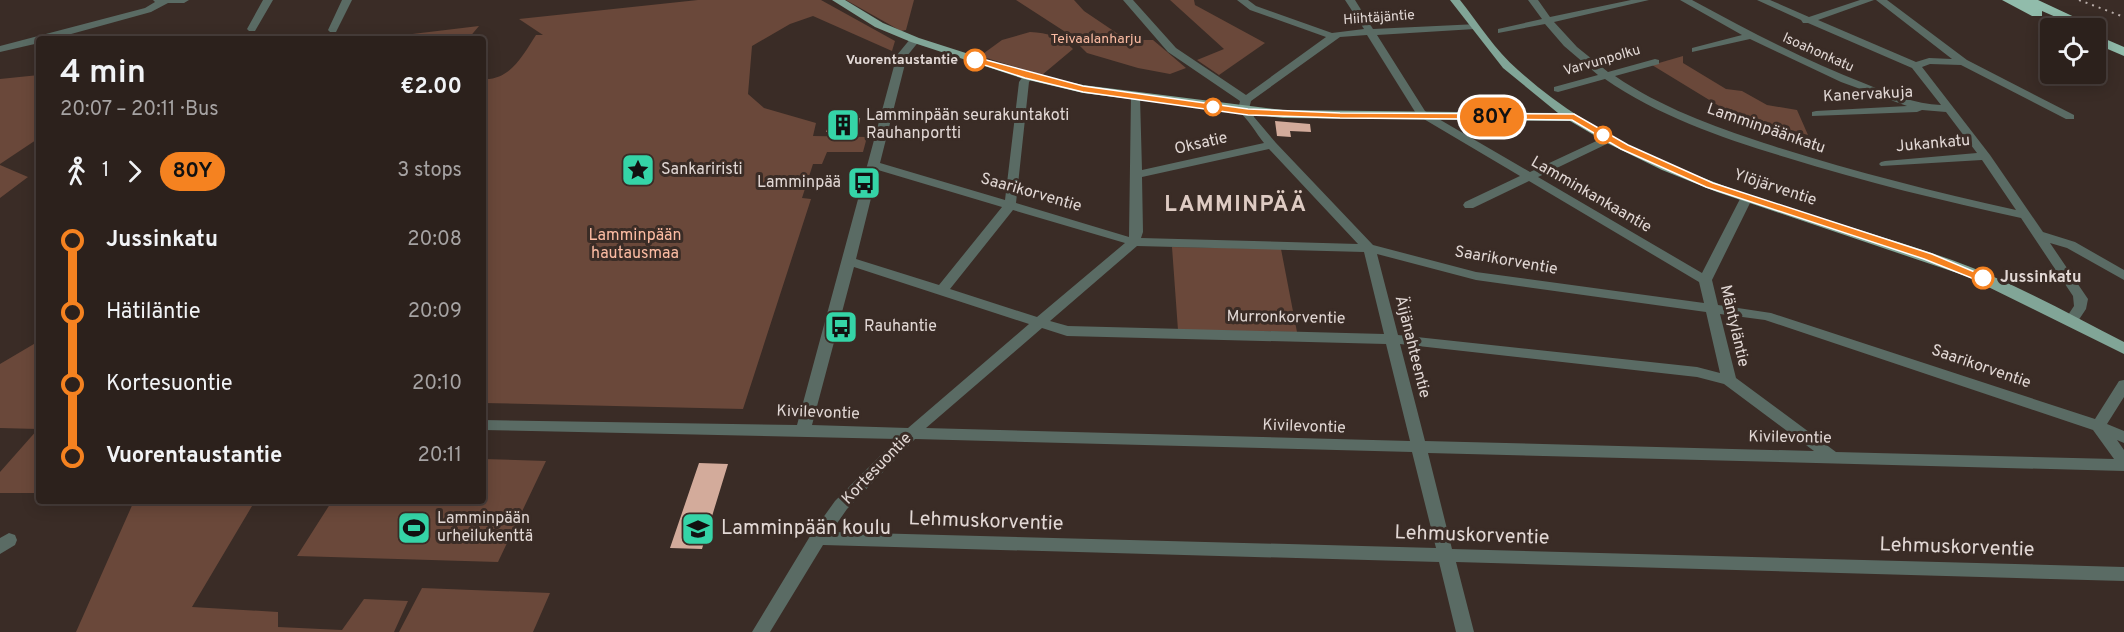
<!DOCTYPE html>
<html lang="en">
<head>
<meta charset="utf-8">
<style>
	:root { --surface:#2c211c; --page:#342925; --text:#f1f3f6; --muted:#a6a3a3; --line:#483e3b }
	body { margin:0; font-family:Overpass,sans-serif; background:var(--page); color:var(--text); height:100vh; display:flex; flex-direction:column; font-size:22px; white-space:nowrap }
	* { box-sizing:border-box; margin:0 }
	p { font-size:20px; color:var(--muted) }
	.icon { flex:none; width:33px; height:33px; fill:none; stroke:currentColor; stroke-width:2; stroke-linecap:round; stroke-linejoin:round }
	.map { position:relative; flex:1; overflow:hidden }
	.panel { position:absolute; left:36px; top:36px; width:450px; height:468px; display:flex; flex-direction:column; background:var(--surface); border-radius:6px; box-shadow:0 3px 15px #0003,0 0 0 2px var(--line) }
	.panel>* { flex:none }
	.badge { padding:0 12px; border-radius:20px; font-size:21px; line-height:39px }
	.buttons { position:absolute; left:2040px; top:18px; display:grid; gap:12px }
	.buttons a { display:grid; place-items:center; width:66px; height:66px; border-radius:6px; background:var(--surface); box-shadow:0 3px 15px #0003,0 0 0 2px var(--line); font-size:30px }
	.map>.badge { position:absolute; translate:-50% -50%; box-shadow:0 0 0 3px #fff }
	.legs { display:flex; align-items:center; gap:9px; height:66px; padding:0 24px; font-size:20px }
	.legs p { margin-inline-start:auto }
	.headline { display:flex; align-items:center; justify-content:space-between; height:102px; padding:0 24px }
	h1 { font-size:33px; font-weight:600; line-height:45px }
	ul { padding:0 24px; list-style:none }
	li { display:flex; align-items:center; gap:21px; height:72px; font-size:22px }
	li i { display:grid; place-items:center; width:9px; height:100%; margin:0 8px; background:currentColor }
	li i::after { content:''; width:15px; height:15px; margin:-8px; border:4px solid; border-radius:50%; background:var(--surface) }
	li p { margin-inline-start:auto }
	li:first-child i { background:linear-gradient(#0000 50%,currentColor 0) }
	li:last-child i { background:linear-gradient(currentColor 50%,#0000 0) }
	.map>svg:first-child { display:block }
	.green { fill:#6a483a }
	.building { fill:#d3ab9b }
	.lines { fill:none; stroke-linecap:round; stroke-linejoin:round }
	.minor { fill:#5a6b64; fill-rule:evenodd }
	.major { fill:#81a597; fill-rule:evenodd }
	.highway { fill:#91bcab; fill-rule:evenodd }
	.rail { stroke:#b9aeaa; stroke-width:2; stroke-dasharray:2 5; stroke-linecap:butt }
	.line-1 { fill:#f58220; stroke:#fff; stroke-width:1.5 }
	.stop-1-dot { fill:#fff; stroke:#f58220; stroke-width:3 }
	.labels { text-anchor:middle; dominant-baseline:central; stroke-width:6; stroke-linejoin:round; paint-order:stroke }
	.far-street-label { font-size:14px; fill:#e2d8d5; stroke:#3a2c26 }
	.far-park-label { font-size:14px; fill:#fcbca3; stroke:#3a2c26 }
	.far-stop-label { font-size:14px; font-weight:bold; fill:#e2d8d5; stroke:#3a2c26; text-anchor:end }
	.street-label { font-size:16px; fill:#e2d8d5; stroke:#3a2c26 }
	.poi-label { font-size:16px; fill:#e2d8d5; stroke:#3a2c26; text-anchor:start }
	.park-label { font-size:16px; fill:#fcbca3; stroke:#3a2c26 }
	.stop-label { font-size:16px; font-weight:bold; fill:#e2d8d5; stroke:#3a2c26; text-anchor:start }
	.near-street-label { font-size:20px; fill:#e2d8d5; stroke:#3a2c26 }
	.near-poi-label { font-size:20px; fill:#e2d8d5; stroke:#3a2c26; text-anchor:start }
	.district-label { font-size:22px; font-weight:bold; letter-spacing:1.5px; fill:#decbc3; stroke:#3a2c26 }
</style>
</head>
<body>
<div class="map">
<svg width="2124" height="632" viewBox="0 0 2124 632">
	<rect width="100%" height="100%" fill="#3a2c26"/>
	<path class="green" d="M698,0H821L895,41L892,51L813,16L790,24L752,46L748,94L764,108L816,123L813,136L867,137L863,152H827L822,164H813L802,198L811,199L743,409L483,403V79C510,81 523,55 536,35H543L519,19Z
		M846,0H914L906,30L901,31Z
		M1016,0H1074L1084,11L1127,40H1153L1186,68L1170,74L1138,68L1087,53L1067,33Z
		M1170,0H1194L1195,5L1265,43L1219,75L1197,60L1224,49Z
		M479,26L468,39H401L404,35Z
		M1030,32C1048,33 1060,36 1073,49L1042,75L980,56L1002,40Z
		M1683,56V63L1726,89L1742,91L1767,105L1797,110L1808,135L1729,112L1652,65Z
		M39,75V138L0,164V79Z
		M0,165L28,177L0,198Z
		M1172,247L1281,249L1297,332L1178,330Z
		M39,341V493H0V472L38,429L0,428V364Z
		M483,459L546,461L498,562L297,556L332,501H483Z
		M134,501H255L192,607L278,612V627L342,630L364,599L408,601L394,632H76Z
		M422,588L550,593L533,632H399Z"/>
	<path class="building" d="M839,117L860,118L858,132H826L829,124H835Z
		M1275,121L1310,124L1311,132L1290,131L1291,137L1277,136Z
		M699,463L728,464L702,549L670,548Z"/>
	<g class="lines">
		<path class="minor" d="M153,0H189L184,3H168L151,12L53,39H39V43L0,52V46L145,8L155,2Z
			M263,0H273L255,31H249L247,29Z
			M342,0H352L336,32H330L328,30Z
			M1123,0H1133L1176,48L1246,95L1326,37L1250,10L1237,0H1248L1256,6L1332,33L1364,29L1345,0H1355L1373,29L1478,24V28L1475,29L1377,35L1425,111L1530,172L1605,137H1613V141L1538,177L1702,273L1740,199L1742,196H1750L1752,199L1712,280L1718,305L1771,313L2095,419L2119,381L2124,380V397L2107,424L2124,431V443L2117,440L2124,450V471L1428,453L1452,549L2124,567V581L1456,562L1474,632H1456L1439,562L823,545L770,632H752L812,533L835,501L897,439L483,430V420L797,425L897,55L911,38L915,37L920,40L907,56L880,163L1005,200L1019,82L1024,75H1032L1033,77L1029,82L1016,203L1129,237L1131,95H1139L1140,97L1142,170L1264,143C1256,133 1247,117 1238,111L1240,101L1168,52ZM1367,35L1417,115L1520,176L1465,202L1463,205L1465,208H1473L1529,181L1699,282L1704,303L1476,272L1373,245L1276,143L1254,117L1252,110L1249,109L1251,101L1340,37ZM1269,149L1358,244L1141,238L1143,232L1142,177ZM878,170L1002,207L939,285L856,259ZM1013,210L1125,243L1037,317L950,289ZM1137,246L1364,252L1384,334L1068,326L1050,321ZM1377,254L1476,280L1706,312L1720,373L1697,367L1398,335ZM854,267L1029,324L908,428L812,425ZM1720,314L1765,320L2093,430L2114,459L1836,452L1736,378ZM1042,328L1067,336L1386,344L1410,441L926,428ZM1400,344L1697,377L1724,384L1814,451L1425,441ZM915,439L1412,452L1436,548L831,532L847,509Z
			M1528,0H1538L1550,17L1631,0H1649L1554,22L1577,47L1608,72L1655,59L1659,60V64L1615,76C1660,107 1713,126 1764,143C1847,170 1931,191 2016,210L1982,160L1881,166L1879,164L1881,162L1885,161L1977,153L1946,112L1922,110L1917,112L1812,116V112L1816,111L1907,106L1841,82L1750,39L1692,52V48L1742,35L1680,0H1692C1749,31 1806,61 1866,84C1890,94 1915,104 1941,105L1912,68L1808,23H1803L1801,20L1757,0H1770L1809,17L1860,0H1874L1818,20L1916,62L1929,58L1952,59L1876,0H1887L1967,60L2074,115V119H2066L1961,65L1930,64L1922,67L1990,155L2043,232L2075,242L2124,270V280L2067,248L2050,243L2088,299L2086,309L2076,324H2066L2064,321L2074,306L2073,296L2021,218C1943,201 1865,182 1788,158C1725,139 1660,117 1605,79L1558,92L1554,91V87L1598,75L1564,46L1545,24L1498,33V29L1542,19Z
			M9,533L15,535L17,540L15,545L0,554V538Z"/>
		<path class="major" d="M832,0H845L883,23L919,38L1031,74L1083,85L1283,110L1558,113L1503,68L1450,0H1460C1479,24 1495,50 1518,70C1637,178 1804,208 1952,260C2012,282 2068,313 2124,342V354L1966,276L1717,192L1662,170L1609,144L1570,121L1283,118L1083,93L1024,79L911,42L875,27Z"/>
		<path class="highway" d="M2002,0H2038L2098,28L2096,31V28H2081L2042,11V16H2032Z
			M2096,35L2124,47V56L2096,44Z"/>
		<path class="rail" d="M2079,0L2124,17"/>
	</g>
	<path class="line-1" d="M975,57L1083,86L1248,109L1340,113L1574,114L1628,145L1713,183L1932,254L1989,278L1979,281L1924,259L1706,187L1621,149L1572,120L1340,118L1248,115L1083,92L1025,78L972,61V58Z"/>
	<defs>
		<symbol id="building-square" viewBox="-11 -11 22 22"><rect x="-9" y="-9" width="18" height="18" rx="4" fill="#35d4a7" stroke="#3a2c26"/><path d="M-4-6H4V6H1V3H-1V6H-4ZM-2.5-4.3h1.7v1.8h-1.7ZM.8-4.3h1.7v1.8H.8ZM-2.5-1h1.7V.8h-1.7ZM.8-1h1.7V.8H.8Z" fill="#111"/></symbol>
		<symbol id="sight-square" viewBox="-11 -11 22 22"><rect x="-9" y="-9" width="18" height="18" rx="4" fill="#35d4a7" stroke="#3a2c26"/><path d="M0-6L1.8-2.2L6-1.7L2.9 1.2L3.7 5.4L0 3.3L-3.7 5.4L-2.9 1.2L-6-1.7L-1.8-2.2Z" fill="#111"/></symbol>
		<symbol id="bus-square" viewBox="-11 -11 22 22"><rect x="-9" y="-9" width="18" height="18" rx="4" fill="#35d4a7" stroke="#3a2c26"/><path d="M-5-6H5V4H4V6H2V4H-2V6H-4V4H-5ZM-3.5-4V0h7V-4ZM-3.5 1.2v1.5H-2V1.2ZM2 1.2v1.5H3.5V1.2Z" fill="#111"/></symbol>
		<symbol id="stadium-square" viewBox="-11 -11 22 22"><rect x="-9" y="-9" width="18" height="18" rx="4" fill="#35d4a7" stroke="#3a2c26"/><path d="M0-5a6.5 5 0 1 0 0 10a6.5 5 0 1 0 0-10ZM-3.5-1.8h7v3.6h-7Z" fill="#111"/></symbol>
		<symbol id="school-square" viewBox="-11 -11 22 22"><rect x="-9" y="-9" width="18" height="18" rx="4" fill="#35d4a7" stroke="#3a2c26"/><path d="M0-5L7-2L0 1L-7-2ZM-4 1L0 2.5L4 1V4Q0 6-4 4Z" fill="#111"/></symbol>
	</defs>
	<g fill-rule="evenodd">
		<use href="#building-square" x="824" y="106" width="38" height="38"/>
		<use href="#sight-square" x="619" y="151" width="38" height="38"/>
		<use href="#bus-square" x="845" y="164" width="38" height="38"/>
		<use href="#bus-square" x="822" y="308" width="38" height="38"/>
		<use href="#stadium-square" x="395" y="509" width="38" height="38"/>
		<use href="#school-square" x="679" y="510" width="38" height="38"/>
	</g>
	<g class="stop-1-dot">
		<circle cx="975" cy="60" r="10"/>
		<circle cx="1213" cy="107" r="8"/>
		<circle cx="1603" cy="135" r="8"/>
		<circle cx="1983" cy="278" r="10"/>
	</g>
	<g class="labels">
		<g class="far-street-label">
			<text transform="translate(1379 18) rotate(-4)">Hiihtäjäntie</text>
			<text transform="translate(1818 53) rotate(24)">Isoahonkatu</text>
			<text transform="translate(1602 61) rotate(-16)">Varvunpolku</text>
		</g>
		<g class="far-park-label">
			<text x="1096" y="39">Teivaalanharju</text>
		</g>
		<g class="far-stop-label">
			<text x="958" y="60">Vuorentaustantie</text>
		</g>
		<g class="street-label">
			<text transform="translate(1868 95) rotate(-3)">Kanervakuja</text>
			<text transform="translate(1766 129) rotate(19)">Lamminpäänkatu</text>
			<text transform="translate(1201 144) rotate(-13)">Oksatie</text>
			<text transform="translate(1933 144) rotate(-5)">Jukankatu</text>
			<text transform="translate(1775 188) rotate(18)">Ylöjärventie</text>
			<text transform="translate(1031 193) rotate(16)">Saarikorventie</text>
			<text transform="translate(1591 195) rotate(30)">Lamminkankaantie</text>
			<text transform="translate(1506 261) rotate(10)">Saarikorventie</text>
			<text transform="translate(1286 318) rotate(1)">Murronkorventie</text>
			<text transform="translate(1734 326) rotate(77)">Mäntyläntie</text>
			<text transform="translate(1412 347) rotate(76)">Äijänahteentie</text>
			<text transform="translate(1981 367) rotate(19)">Saarikorventie</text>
			<text transform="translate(818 413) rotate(2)">Kivilevontie</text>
			<text transform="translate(1304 427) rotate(2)">Kivilevontie</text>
			<text transform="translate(1790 438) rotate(1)">Kivilevontie</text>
			<text transform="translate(877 469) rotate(-46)">Kortesuontie</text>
		</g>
		<g class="poi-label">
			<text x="866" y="116">Lamminpään seurakuntakoti<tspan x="866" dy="18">Rauhanportti</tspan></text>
			<text x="661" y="170">Sankariristi</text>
			<text x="841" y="183" text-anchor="end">Lamminpää</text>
			<text x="864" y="327">Rauhantie</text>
			<text x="437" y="519">Lamminpään<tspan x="437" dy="18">urheilukenttä</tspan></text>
		</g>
		<g class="park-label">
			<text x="635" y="236">Lamminpään<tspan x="635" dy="18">hautausmaa</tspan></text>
		</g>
		<g class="stop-label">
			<text x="2000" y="278">Jussinkatu</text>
		</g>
		<g class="near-street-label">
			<text transform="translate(986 522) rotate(2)">Lehmuskorventie</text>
			<text transform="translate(1472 536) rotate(2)">Lehmuskorventie</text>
			<text transform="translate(1957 548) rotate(2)">Lehmuskorventie</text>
		</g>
		<g class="near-poi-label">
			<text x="721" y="529">Lamminpään koulu</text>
		</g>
		<g class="district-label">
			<text x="1236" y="205">LAMMINPÄÄ</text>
		</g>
	</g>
</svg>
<div class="buttons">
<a><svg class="icon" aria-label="locate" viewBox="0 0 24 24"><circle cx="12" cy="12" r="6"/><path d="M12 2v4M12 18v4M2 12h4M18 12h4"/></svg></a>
</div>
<b class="badge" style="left:1492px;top:117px;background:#f58220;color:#111">80Y</b>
<section class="panel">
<div class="headline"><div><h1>4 min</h1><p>20:07 – 20:11 · Bus</p></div><b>€2.00</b></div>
<div class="legs"><svg class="icon" aria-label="walk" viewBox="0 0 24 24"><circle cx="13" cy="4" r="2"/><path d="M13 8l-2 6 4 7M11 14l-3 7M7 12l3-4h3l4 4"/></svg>1<svg class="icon" aria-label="forward" viewBox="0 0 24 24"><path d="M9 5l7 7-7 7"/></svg><b class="badge" style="background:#f58220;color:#111">80Y</b><p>3 stops</p></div>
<ul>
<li><i style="color:#f58220"></i><b>Jussinkatu</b><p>20:08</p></li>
<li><i style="color:#f58220"></i><span>Hätiläntie</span><p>20:09</p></li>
<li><i style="color:#f58220"></i><span>Kortesuontie</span><p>20:10</p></li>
<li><i style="color:#f58220"></i><b>Vuorentaustantie</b><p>20:11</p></li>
</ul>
</section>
</div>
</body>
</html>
